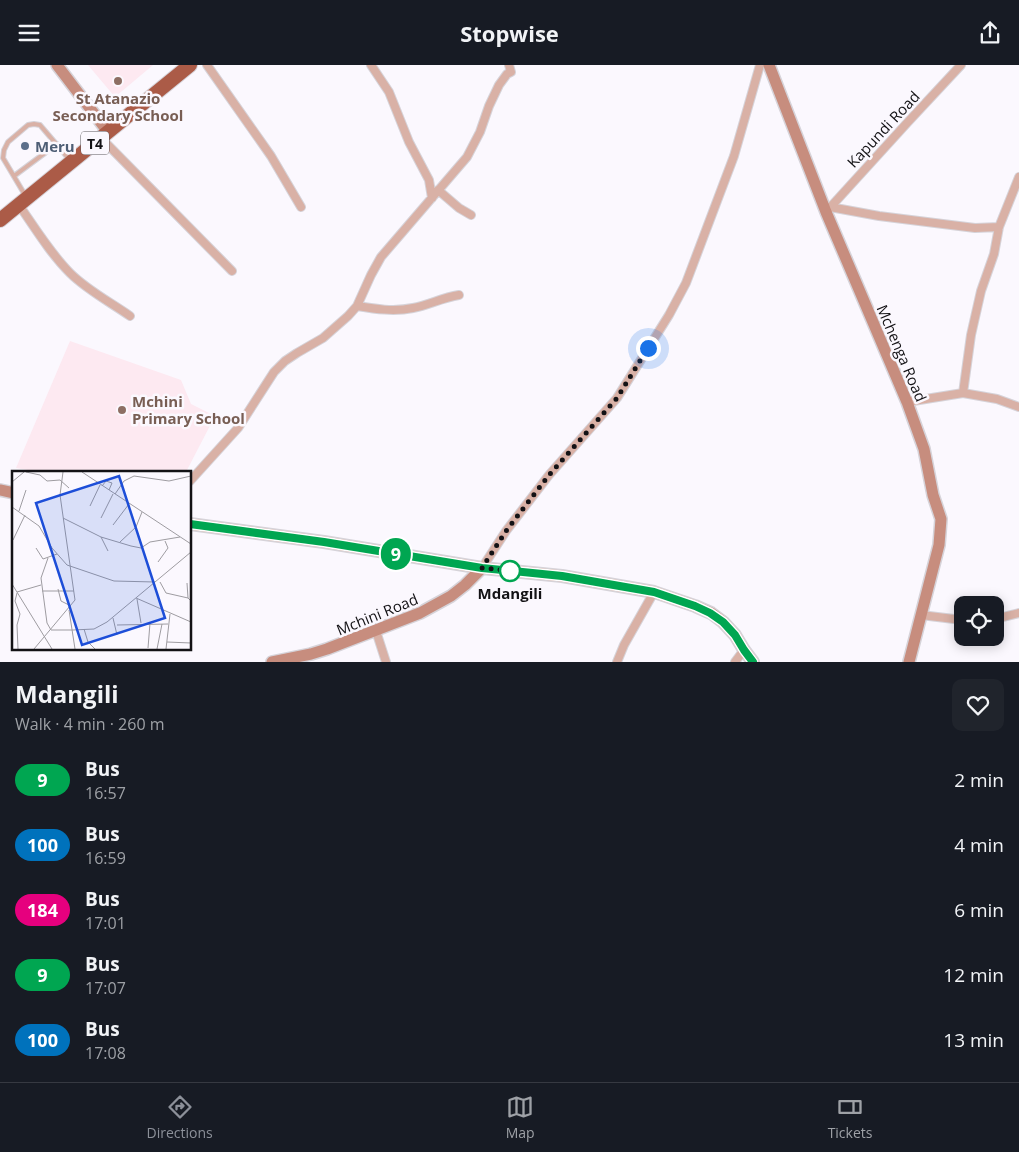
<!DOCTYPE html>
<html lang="en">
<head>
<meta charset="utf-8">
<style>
	:root { --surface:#171b24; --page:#20242c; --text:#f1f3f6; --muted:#9ea1a6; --line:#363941; --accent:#8c9099 }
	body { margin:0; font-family:"Open Sans",sans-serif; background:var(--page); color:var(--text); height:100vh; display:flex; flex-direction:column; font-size:19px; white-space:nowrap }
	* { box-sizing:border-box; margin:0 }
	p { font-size:16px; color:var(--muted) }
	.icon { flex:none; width:28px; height:28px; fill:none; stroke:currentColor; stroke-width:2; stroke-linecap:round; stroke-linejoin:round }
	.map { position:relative; height:597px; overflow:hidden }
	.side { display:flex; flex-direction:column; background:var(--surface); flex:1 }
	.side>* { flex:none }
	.badge { padding:0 10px; border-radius:16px; font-size:18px; line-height:32px }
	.buttons { position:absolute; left:954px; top:531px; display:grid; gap:10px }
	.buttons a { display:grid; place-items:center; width:50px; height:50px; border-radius:10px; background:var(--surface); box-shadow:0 2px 12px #0003; font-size:25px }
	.you { position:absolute; width:25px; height:25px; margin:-12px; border:4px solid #fff; border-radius:50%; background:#1a73e8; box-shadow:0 0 0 8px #1a73e833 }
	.map>.badge { position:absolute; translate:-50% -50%; box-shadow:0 0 0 2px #fff }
	.round { display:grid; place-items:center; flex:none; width:52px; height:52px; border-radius:10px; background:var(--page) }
	.head { display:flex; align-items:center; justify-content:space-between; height:85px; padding:0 15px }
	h1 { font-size:24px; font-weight:700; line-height:38px }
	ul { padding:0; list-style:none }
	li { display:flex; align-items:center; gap:15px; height:65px; padding:0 15px }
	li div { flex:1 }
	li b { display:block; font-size:19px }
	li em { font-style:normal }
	li .badge { min-width:55px; font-weight:700; text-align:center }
	header { display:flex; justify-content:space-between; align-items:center; height:65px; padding:0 15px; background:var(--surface); font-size:22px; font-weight:700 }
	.dock { display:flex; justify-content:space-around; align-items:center; height:70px; border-top:1px solid var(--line); background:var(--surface); font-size:14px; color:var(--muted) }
	.dock a { display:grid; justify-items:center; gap:2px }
	.dock .active { color:var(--accent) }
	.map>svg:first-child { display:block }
	.education { fill:#fde9f1 }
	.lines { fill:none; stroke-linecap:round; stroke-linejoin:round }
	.lane-casing { stroke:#d6d3d9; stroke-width:6 }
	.street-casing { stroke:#d6d3d9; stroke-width:10 }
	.secondary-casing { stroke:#d6d3d9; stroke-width:14 }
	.highway-casing { stroke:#d6d3d9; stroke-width:16 }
	.lane { stroke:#d9b1a6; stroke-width:4 }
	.street { stroke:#d9b1a6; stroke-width:8 }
	.secondary { stroke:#c78d7e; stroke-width:11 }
	.highway { stroke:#ab5b47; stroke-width:14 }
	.line-casing { stroke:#fff; stroke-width:11 }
	.line { stroke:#00a651; stroke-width:8 }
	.walk { stroke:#131215; stroke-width:5; stroke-dasharray:0 9 }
	.education-dot { fill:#8d6e63; stroke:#fbf8fe; stroke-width:2 }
	.service-dot { fill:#5c6f8a; stroke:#fbf8fe; stroke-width:2 }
	.stop-dot { fill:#fff; stroke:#00a651; stroke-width:2.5 }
	.labels { text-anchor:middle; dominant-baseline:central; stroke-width:5; stroke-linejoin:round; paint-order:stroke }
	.shield { fill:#fbf8fe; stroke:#59575b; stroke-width:1 }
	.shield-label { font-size:14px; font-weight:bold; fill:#131215 }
	.education-label { font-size:15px; font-weight:bold; fill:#785e54; stroke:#fbf8fe }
	.street-label { font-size:15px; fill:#131215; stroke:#fbf8fe }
	.service-label { font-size:15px; font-weight:bold; fill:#4e5e75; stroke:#fbf8fe; text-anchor:start }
	.stop-label { font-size:15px; font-weight:bold; fill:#131215; stroke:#fbf8fe }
	.inset-road { fill:none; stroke:#9e9ca1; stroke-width:1 }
	.view { fill:#1d4ed8; fill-opacity:0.15; stroke:#1d4ed8; stroke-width:2.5 }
	.inset-edge { fill:none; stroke:#131215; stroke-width:2.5 }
</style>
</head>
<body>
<header><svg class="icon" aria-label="menu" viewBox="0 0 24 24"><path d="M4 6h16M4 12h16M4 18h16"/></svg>Stopwise<svg class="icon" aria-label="share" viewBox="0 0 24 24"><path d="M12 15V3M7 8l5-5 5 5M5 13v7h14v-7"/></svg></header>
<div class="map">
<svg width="1019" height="597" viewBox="0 0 1019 597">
	<rect width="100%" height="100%" fill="#fbf8fe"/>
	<path class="education" d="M88,0H153L115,32Z
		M70,276L181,315L191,339L215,351L186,407H40L16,403Z"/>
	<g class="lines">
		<defs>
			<path id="lane" d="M14,111L57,79
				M25,130L3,93L4,85L8,77L28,60L34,59L40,60L69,94"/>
			<path id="street" d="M207,0L271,91L301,142
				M371,0L389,27L409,77L429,115L432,133
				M101,73L232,206
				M438,125L459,143L471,150
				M19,140C35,163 50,188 70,208C87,225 110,237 130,251
				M830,142L879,151L975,163L999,162
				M826,147L907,58L961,0
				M357,241C375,244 394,247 413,243C429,240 441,233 459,230
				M963,328L971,270L981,226L994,189L999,162L1019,112
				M907,337L963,328L997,334L1019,342
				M190,416L238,363L274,307L285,296L297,288L323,273L348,251L357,241L371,210L381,192L467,92L480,67L489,41L499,20L507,9L511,7L509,0
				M482,503L506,466L549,410L617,333L669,250L686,218L734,91L760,0
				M921,550L962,555
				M995,554L1019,548
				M376,566L386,597
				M617,597L624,580L654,527
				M735,597L744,585"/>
			<path id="secondary" d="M57,0L108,67
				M769,0L826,147L907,337L924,384L933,430L941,454L939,480L909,597
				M0,425L14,428
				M190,459L324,477L482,503L562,511L654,527L695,541L711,548L723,557L735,570L744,585L753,597
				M272,597L311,589L327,584L420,548L451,531L465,520L482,503"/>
			<path id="highway" d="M0,155L190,0"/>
		</defs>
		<use href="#lane" class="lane-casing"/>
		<use href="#street" class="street-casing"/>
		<use href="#secondary" class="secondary-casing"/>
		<use href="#highway" class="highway-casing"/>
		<use href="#lane" class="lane"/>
		<use href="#street" class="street"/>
		<use href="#secondary" class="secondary"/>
		<use href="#highway" class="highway"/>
	</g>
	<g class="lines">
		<defs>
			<path id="line" d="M190,459L324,477L482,503L562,511L654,527L695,541L710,548L723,557L735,570L744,585L753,597"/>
		</defs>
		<use href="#line" class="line-casing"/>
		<use href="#line" class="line"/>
		<path class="walk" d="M510,506H514L482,503L506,466L549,410L617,333L648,283"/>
	</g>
	<g class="education-dot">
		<circle cx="118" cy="16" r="5"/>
		<circle cx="122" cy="345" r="5"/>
	</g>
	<circle class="service-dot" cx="25" cy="81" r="5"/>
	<circle class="stop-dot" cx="510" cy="506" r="10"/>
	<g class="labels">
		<rect class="shield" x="81" y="66.5" width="28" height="23" rx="4"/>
		<g class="shield-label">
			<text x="95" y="78">T4</text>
		</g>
		<g class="education-label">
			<text x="118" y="33">St Atanazio<tspan x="118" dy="17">Secondary School</tspan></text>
			<text x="132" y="336" text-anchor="start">Mchini<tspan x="132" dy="17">Primary School</tspan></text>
		</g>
		<g class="street-label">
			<text transform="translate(883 64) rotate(-47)">Kapundi Road</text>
			<text transform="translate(902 288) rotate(67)">Mchenga Road</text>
			<text transform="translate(377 549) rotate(-22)">Mchini Road</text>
		</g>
		<g class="service-label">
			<text x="35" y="81">Meru</text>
		</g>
		<g class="stop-label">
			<text x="510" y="528">Mdangili</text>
		</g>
	</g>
	<g transform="translate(12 406)">
		<rect width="179" height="179" fill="#fbf8fe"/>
		<path class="inset-road" d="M14,1L28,4L35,10L48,9L57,17M70,1L179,73M0,11L12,1M90,15L94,10L100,12L97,19M103,23L112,10L122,5L157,10L179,5M78,35L88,14M0,36L27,55L40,77L55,94L102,110L143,111M7,40L14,19M51,47L89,66L119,75L129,77L138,71L168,66M89,47L101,23M101,54L117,33M89,66L96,80M1,69L13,44M108,71L124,56L130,41M24,77L31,88L45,83M36,87L29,107L35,152L39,159H61L82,158L95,151L179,81M146,91L156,77L153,70M148,111L154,122L176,127M175,112L176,127L179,130M0,113L40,178M46,118L49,130L59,135M30,120H62M5,121L29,114M5,122L3,130L8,143L5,154L6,178M124,127L179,151M125,128L129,152M57,139L63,178M101,147L105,164M105,154L156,153M72,158L76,171L83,178M155,171L179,172M136,177L138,152M22,178L63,129L48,24L51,1M145,178L150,153M154,178L158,143"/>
		<path class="view" d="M107,5L153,147L70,174L24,32Z"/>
		<rect width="179" height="179" class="inset-edge"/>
	</g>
</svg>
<div class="buttons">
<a><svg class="icon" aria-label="locate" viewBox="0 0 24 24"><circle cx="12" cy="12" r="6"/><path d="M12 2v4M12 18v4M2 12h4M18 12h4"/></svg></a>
</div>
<div class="you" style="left:648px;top:283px"></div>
<b class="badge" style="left:396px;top:489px;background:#00a651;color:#fff">9</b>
</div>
<section class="side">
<div class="head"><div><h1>Mdangili</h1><p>Walk · 4 min · 260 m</p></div><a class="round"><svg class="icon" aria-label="heart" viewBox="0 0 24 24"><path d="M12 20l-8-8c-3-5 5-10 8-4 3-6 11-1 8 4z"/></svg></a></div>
<ul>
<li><span class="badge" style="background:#00a651;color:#fff">9</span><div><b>Bus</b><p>16:57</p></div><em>2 min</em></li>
<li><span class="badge" style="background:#0072bc;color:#fff">100</span><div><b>Bus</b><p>16:59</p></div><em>4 min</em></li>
<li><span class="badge" style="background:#e6007e;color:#fff">184</span><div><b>Bus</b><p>17:01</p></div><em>6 min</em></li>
<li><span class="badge" style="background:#00a651;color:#fff">9</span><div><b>Bus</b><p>17:07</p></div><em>12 min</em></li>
<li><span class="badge" style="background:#0072bc;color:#fff">100</span><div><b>Bus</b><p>17:08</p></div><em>13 min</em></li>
</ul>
</section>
<nav class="dock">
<a class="active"><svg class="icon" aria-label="directions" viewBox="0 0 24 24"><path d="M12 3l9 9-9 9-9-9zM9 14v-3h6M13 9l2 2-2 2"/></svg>Directions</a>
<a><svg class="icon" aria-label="map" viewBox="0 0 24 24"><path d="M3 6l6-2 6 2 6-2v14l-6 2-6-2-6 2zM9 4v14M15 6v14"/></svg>Map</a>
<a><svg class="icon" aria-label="tickets" viewBox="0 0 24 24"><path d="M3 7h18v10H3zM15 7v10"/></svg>Tickets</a>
</nav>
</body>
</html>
